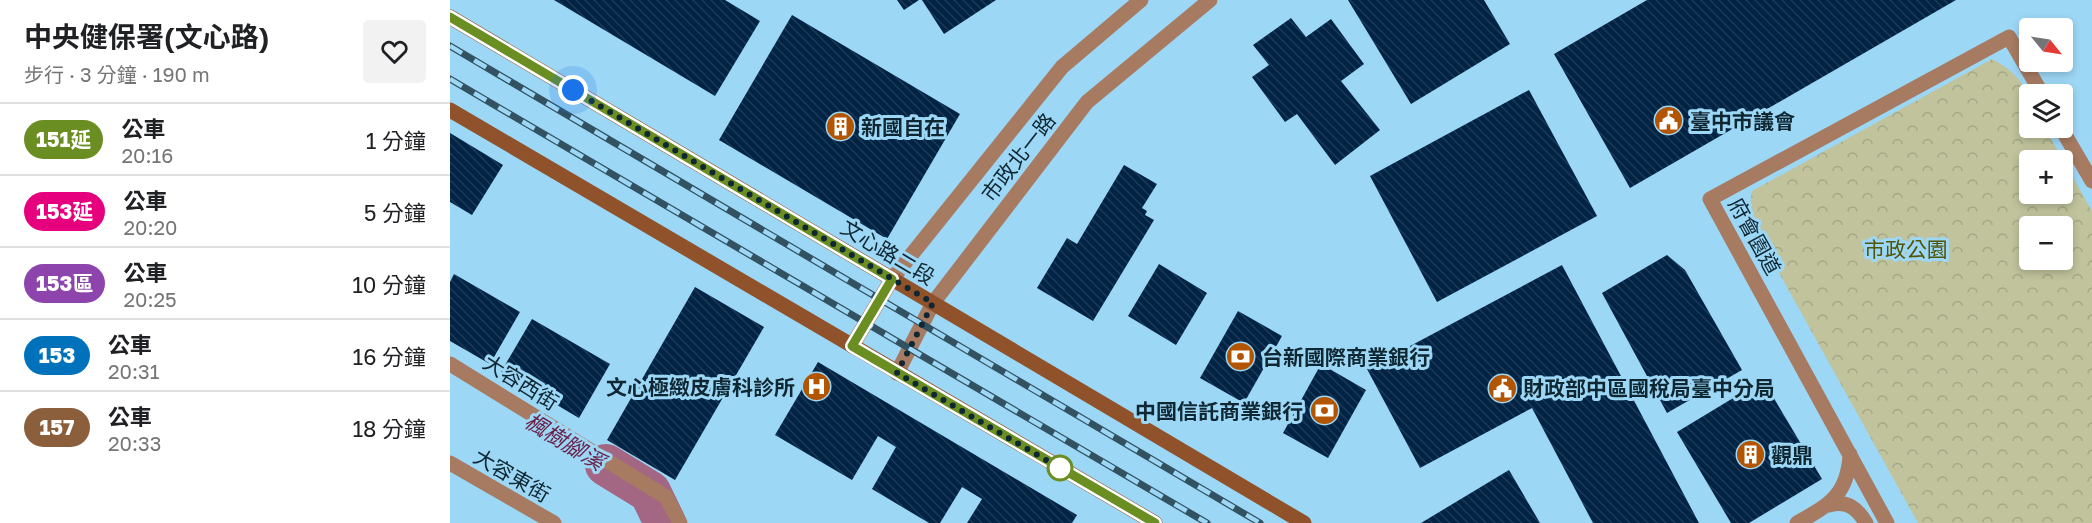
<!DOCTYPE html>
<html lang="zh-TW">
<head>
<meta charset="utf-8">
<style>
	:root { --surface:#fff; --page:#f2f2f2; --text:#202124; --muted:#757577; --line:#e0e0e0 }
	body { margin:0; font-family:"Golos Text","Noto Sans TC",sans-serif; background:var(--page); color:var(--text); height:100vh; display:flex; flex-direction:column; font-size:22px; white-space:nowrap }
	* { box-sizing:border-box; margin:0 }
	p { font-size:20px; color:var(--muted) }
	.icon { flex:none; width:33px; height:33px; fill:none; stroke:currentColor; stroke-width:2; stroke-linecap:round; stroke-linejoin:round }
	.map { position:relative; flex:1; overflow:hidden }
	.sheet { display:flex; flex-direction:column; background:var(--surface); width:450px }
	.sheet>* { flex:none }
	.badge { padding:0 12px; border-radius:20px; font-size:21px; line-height:39px }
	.needle { width:39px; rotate:120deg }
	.fabs { position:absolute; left:1569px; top:18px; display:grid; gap:12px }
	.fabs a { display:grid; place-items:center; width:54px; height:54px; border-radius:6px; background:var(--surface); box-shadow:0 3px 9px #0003; font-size:30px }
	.you { position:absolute; width:30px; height:30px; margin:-15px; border:4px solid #fff; border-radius:50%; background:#1a73e8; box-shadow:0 0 0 9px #1a73e833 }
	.map>.badge { position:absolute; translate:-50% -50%; box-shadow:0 0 0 3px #fff }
	.round { display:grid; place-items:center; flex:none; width:63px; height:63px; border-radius:6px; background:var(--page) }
	.summary { display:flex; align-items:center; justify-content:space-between; height:102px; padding:0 24px }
	h1 { font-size:28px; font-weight:700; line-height:45px }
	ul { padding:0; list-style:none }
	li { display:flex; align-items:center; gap:18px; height:72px; padding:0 24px; border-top:2px solid var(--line) }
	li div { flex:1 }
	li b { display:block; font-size:22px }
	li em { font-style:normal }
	li .badge { min-width:66px; font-weight:700; text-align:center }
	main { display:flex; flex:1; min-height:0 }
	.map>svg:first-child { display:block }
	.forest { fill:url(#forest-crowns); fill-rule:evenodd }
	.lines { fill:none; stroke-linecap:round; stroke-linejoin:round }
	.river { stroke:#a36783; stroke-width:42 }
	.building { fill:url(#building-back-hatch) }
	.minor { stroke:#a77b62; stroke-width:15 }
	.tertiary { stroke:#a77b62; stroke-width:15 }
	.secondary { stroke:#90522b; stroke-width:15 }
	.rail-casing { stroke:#325262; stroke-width:7 }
	.rail { stroke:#9dd7f6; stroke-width:4.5; stroke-dasharray:14; stroke-linecap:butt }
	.line-casing { stroke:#fff; stroke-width:14 }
	.line { stroke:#6b8e23; stroke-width:9 }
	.walk { stroke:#0f2732; stroke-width:6; stroke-dasharray:0 10.8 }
	.stop-dot { fill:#fff; stroke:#6b8e23; stroke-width:3 }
	.labels { text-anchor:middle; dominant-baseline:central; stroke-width:6; stroke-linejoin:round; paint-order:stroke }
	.poi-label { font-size:21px; font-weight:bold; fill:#0f2732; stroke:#9dd7f6; text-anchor:start }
	.street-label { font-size:21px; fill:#0f2732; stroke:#9dd7f6 }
	.park-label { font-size:21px; fill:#525406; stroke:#9dd7f6 }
	.water-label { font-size:22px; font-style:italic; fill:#6c2149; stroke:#9dd7f6 }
</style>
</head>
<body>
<main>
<section class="sheet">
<div class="summary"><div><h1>中央健保署(文心路)</h1><p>步行 · 3 分鐘 · 190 m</p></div><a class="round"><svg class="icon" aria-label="heart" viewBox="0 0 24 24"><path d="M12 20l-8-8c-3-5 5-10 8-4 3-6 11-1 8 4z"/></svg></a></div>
<ul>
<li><span class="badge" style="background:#6b8e23;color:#fff">151延</span><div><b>公車</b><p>20:16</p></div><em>1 分鐘</em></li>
<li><span class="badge" style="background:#e6007e;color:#fff">153延</span><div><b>公車</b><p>20:20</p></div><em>5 分鐘</em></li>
<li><span class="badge" style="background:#8e44ad;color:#fff">153區</span><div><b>公車</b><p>20:25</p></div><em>10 分鐘</em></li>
<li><span class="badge" style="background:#0072bc;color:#fff">153</span><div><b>公車</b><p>20:31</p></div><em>16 分鐘</em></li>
<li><span class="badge" style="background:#8b5e3c;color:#fff">157</span><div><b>公車</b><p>20:33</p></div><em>18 分鐘</em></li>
</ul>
</section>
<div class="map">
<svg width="1642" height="523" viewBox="0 0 1642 523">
	<defs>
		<pattern id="forest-crowns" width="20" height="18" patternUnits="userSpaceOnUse" patternTransform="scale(1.5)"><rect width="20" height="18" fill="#c0c39c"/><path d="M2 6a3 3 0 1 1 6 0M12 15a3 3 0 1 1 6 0" fill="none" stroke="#a4a887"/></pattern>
		<pattern id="building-back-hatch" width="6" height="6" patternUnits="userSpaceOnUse" patternTransform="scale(1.5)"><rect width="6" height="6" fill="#012344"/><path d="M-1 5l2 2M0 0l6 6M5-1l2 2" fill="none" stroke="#1c3a57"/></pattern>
	</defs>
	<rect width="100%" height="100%" fill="#9dd7f6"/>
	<path class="forest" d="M1542,59C1575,77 1580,91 1580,128H1595L1642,211V523H1468L1298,217L1302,191ZM1580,160H1612V194H1580ZM1580,226H1612V260H1580Z"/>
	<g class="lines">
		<path class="river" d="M156,465L200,492L215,523"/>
	</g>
	<path class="building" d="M104,0H275L310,21L265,96Z
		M447,0H469L454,10Z
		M472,0H546L494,34Z
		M898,0H1034L1060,44L961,104Z
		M1197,0H1506L1180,188L1104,54Z
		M342,15L510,114L437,239L269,140Z
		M841,18L856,37L881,19L914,64L891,81L930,130L885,165L847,114L835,122L802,77L819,65L803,45Z
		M1079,90L1147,216L987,302L920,176Z
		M0,133L53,165L22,215L0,202Z
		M674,165L707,184L692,208L697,211L695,215L704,220L643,321L587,288L617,238L627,244Z
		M1217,255L1235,270L1292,370L1217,413L1152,293Z
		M709,264L757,293L726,345L678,316Z
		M1112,265L1249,523H1143L1082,408L970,468L917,369Z
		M4,274L70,312L40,364L0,341V282Z
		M245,287L314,327L225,480L157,440Z
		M788,311L832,336L794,403L750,378Z
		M82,319L160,364L129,418L51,372Z
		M368,362L627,515L622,523H517L532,499L512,487L490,523H479L422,489L446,447L428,436L402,480L325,435Z
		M871,364L916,390L878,458L833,433Z
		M1313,380L1372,479L1299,523H1281L1227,432Z
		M1059,470L1090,523H971Z"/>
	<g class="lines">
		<path class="minor" d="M1611,128L1642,181
			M0,364L216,497L230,523
			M0,463L104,523
			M1379,505C1397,500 1407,508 1416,523
			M1347,523C1379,505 1398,495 1400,454
			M1437,523L1260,199L1559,37L1592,94"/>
		<path class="tertiary" d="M402,346L442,279L612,67L691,0
			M447,373L483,303L637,102L760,0"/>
		<path class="secondary" d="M0,17L854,523
			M0,110L705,523"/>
		<defs>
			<path id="rail" d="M0,46L810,523
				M0,79L757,523"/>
		</defs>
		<use href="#rail" class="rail-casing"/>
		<use href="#rail" class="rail"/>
	</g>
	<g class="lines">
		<defs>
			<path id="line" d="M0,17L442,279L402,346L705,523"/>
		</defs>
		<use href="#line" class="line-casing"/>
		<use href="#line" class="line"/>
		<path class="walk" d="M123,90L483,303L447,373L610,468"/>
	</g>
	<defs>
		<symbol id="civic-disc" viewBox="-11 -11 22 22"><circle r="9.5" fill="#b25400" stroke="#9dd7f6"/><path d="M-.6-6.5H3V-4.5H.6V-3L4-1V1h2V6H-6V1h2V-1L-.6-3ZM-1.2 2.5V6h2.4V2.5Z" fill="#fff"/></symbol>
		<symbol id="building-disc" viewBox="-11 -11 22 22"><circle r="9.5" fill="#b25400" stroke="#9dd7f6"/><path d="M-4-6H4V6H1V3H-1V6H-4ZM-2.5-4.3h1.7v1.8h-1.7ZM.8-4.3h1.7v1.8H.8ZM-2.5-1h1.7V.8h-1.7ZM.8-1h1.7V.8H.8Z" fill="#fff"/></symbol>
		<symbol id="bank-disc" viewBox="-11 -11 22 22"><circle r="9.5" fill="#b25400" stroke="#9dd7f6"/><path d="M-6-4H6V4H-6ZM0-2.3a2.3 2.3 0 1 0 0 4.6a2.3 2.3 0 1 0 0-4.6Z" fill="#fff"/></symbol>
		<symbol id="hospital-disc" viewBox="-11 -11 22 22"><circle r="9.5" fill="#b25400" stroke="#9dd7f6"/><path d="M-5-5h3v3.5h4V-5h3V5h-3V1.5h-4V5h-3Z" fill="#fff"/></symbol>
	</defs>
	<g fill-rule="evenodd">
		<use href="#civic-disc" x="1202" y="104" width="33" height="33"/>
		<use href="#building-disc" x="374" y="110" width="33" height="33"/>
		<use href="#bank-disc" x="774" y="340" width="33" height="33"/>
		<use href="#hospital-disc" x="350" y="370" width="33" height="33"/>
		<use href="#civic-disc" x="1036" y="372" width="33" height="33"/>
		<use href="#bank-disc" x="858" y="394" width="33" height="33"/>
		<use href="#building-disc" x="1284" y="438" width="33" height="33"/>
	</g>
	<circle class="stop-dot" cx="610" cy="468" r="12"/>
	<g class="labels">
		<g class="poi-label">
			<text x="1240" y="121">臺中市議會</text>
			<text x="411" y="127">新國自在</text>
			<text x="812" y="357">台新國際商業銀行</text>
			<text x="345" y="387" text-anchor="end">文心極緻皮膚科診所</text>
			<text x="1073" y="388">財政部中區國稅局臺中分局</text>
			<text x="853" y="411" text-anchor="end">中國信託商業銀行</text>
			<text x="1321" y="455">觀鼎</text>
		</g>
		<g class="street-label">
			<text transform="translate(568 157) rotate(-52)">市政北一路</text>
			<text transform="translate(1305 236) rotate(61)">府會園道</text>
			<text transform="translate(438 252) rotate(31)">文心路二段</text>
			<text transform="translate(71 382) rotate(32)">大容西街</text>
			<text transform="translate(62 475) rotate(30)">大容東街</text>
		</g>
		<g class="park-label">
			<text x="1456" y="249">市政公園</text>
		</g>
		<g class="water-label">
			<text transform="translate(115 441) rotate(31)">楓樹腳溪</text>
		</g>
	</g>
</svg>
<div class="fabs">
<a><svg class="needle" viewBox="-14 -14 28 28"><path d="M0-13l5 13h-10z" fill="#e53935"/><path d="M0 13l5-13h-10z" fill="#757577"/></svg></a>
<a><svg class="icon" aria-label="layers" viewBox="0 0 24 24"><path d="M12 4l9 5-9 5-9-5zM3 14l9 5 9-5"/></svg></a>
<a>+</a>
<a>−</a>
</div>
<div class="you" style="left:123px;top:90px"></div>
</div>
</main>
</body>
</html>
